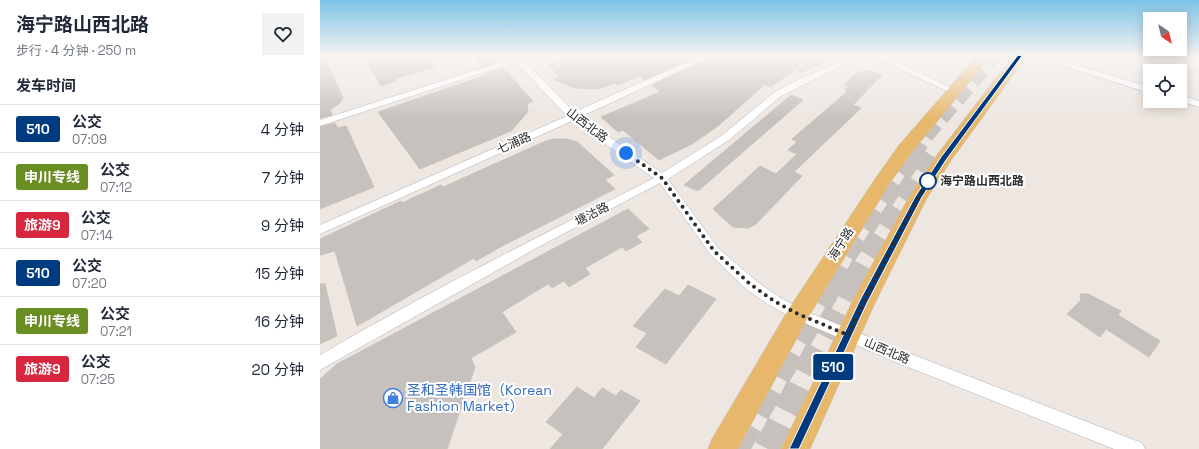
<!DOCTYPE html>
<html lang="zh">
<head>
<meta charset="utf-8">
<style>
	:root { --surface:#fff; --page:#f2f2f3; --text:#1f2937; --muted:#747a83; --line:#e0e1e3 }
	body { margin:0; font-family:"Space Grotesk","Noto Sans SC",sans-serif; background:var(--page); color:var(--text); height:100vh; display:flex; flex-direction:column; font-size:15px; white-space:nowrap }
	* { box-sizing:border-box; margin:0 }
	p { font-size:13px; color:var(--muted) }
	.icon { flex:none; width:22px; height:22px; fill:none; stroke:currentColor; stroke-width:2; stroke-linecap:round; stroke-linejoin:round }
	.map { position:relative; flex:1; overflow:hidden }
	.panel { display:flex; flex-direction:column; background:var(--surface); width:320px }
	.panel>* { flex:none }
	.badge { padding:0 8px; border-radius:3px; font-size:14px; line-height:26px }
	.needle { width:26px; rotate:145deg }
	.buttons { position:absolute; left:823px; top:12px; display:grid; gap:8px }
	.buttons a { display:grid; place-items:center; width:44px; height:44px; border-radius:0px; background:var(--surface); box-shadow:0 2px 10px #0003; font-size:20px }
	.you { position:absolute; width:20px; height:20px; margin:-10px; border:3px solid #fff; border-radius:50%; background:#1a73e8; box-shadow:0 0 0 6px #1a73e833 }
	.map>.badge { position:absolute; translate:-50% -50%; box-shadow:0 0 0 2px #fff }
	h2 { padding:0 16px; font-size:15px; line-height:36px }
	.round { display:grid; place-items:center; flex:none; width:42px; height:42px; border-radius:0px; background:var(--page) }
	.summary { display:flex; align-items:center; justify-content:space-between; height:68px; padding:0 16px }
	h1 { font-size:19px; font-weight:700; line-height:30px }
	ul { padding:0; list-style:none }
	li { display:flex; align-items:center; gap:12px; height:48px; padding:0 16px; border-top:1px solid var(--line) }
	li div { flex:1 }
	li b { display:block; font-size:15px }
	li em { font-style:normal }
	li .badge { min-width:44px; font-weight:700; text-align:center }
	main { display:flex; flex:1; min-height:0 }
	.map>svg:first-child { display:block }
	.building { fill:#c6c1bc; stroke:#c9c2ba }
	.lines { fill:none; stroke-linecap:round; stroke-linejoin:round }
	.highway-tunnel-far2 { stroke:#c7c1bd; stroke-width:16; stroke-dasharray:16 8; stroke-linecap:butt }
	.highway-tunnel-far1 { stroke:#c7c1bd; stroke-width:22; stroke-dasharray:22 11; stroke-linecap:butt }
	.highway-tunnel { stroke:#c7c1bd; stroke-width:28; stroke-dasharray:28 14; stroke-linecap:butt }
	.street-casing { stroke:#adb1b8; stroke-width:1 }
	.primary-casing { stroke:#c4c4c4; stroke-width:1 }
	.street { fill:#fff; fill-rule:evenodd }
	.primary { fill:#e7b86c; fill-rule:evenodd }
	.line { fill:#003b80; stroke:#fff }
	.walk { stroke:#2d2d2d; stroke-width:4; stroke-dasharray:0 7.2 }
	.stop-dot { fill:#fff; stroke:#003b80; stroke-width:2 }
	.labels { text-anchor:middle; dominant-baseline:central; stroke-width:4; stroke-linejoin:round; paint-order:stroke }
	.street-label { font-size:12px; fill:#2d2d2d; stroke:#fff }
	.stop-label { font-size:12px; font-weight:bold; fill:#2d2d2d; stroke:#fff; text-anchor:start }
	.near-shop-label { font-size:14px; fill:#366cbe; stroke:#fff; text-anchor:start }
</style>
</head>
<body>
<main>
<section class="panel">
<div class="summary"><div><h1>海宁路山西北路</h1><p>步行 · 4 分钟 · 250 m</p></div><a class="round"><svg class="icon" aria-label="heart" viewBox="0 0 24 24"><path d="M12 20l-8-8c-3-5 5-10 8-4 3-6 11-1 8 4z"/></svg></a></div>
<h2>发车时间</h2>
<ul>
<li><span class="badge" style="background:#003b80;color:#fff">510</span><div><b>公交</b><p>07:09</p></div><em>4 分钟</em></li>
<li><span class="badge" style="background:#6b8e23;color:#fff">申川专线</span><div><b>公交</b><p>07:12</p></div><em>7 分钟</em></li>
<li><span class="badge" style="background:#d7263d;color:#fff">旅游9</span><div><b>公交</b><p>07:14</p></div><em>9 分钟</em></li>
<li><span class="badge" style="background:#003b80;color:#fff">510</span><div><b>公交</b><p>07:20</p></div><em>15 分钟</em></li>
<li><span class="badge" style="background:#6b8e23;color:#fff">申川专线</span><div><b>公交</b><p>07:21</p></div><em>16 分钟</em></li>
<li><span class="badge" style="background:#d7263d;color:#fff">旅游9</span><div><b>公交</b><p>07:25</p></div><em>20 分钟</em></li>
</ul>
</section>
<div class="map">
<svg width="879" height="449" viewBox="0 0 879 449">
	<rect width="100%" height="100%" fill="#ede6e1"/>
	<path class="building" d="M0,56H4L23,98L20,103L10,110L12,115L0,118Z
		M44,56H79L85,64L111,57L114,67L74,79L75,81L61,86Z
		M152,56H173L177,61L162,67Z
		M259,56H377L324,80L319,76L298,85L295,83L278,89L254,88L233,79L240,77L229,65Z
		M393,56H518L480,73L477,69L450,87L445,84L398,126L372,144L339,160L303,130L298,132L281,117L340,92L332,85Z
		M183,68L213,101L207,104L208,111L206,114L191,131L100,169L58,112L169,74L167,73Z
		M545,70L562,75L533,105L541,108L474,172L482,176L436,224L428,228L413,227L393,209L440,166L456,174L477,154L468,150L477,142L472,139L528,91L525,90L529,86L524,85L538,71L543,73Z
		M471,95L483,100L378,191L364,185Z
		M15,123L18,128L26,126L54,187L0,209V127Z
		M235,139H248L257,142L294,175L285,180L295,189L184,245L156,261L154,258L37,326L15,251L0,255V239L81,201L82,203L121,185L123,187L226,141Z
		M308,209L329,229L316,236L322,242L306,251L302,247L265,268L270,274L249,287L244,281L232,288L228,284L182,312L196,332L151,358L155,367L127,449H0V379L17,364Z
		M0,284H5L17,336L0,344Z
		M368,285L396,299L346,364L316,347L327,333L313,326L345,289L359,296Z
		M760,294H768L801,311L798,315L840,341L829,357L786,329L780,337L747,314L761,300Z
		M257,387L274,398L282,388L296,396L301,390L320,401L282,449H230L243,434L226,422Z"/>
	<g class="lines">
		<path class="highway-tunnel-far2" d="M592,156L607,134L674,56"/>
		<path class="highway-tunnel-far1" d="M509,284L527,253L593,155
			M532,284L544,261L611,155"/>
		<path class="highway-tunnel" d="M415,449L510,283
			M448,449L533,283"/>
		<defs>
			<path id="street" d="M191,56H200L254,112L381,56H392L260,117L342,173L401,136L455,92L471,83L531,56H542L461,96L409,140L348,179L398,248L435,280L459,297L483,310L583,351L822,443L825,449H794L573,361L473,318L449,305L425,288L390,254L340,183L222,245L0,370V355C109,291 222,235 334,178L252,121L0,234V225L247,116L196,62L0,126V120L193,58Z
				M552,56H563L638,91L637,93H631Z
				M711,56H724L830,87V93Z
				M860,95L879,101V107L860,101Z"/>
			<path id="primary" d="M657,56H671L592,152L570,183L486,321L418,449H388L392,439L470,307L557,176L580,144Z
				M693,56H707L630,162L607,198L555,303L490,449H461L535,296L589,197L617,155Z"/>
		</defs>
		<use href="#street" class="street-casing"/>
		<use href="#primary" class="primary-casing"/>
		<use href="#street" class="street"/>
		<use href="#primary" class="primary"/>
	</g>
	<linearGradient id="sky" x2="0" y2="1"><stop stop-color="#7dc4e8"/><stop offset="0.47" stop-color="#f7f4f2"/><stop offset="1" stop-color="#f7f4f2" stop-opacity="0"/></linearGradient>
	<rect width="879" height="119" fill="url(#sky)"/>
	<path class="line" d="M698,55L702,56L626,160L602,197L547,303L479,449H469L471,445L540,300L595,197L621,157Z"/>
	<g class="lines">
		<path class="walk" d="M306,153L342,178L394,251L430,284L454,301L478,314L528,335L573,244L608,181"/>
	</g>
	<defs>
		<symbol id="shop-ring" viewBox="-11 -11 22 22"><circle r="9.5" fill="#fff" stroke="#3f7fe0" stroke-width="1.5"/><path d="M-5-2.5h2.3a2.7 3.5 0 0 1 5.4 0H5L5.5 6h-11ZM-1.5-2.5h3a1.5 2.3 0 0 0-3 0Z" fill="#3f7fe0"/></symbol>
	</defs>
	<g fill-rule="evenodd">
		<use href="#shop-ring" x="62" y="387" width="22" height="22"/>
	</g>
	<circle class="stop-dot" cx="608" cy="181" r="8"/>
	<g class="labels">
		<g class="street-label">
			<text transform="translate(267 125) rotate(37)">山西北路</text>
			<text transform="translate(194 143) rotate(-24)">七浦路</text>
			<text transform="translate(272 214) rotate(-27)">塘沽路</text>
			<text transform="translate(521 244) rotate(-58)">海宁路</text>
			<text transform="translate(567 351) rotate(23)">山西北路</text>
		</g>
		<g class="stop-label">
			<text x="620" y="181">海宁路山西北路</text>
		</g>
		<g class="near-shop-label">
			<text x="87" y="390">圣和圣韩国馆（Korean<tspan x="87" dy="16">Fashion Market）</tspan></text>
		</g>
	</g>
</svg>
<div class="buttons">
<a><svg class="needle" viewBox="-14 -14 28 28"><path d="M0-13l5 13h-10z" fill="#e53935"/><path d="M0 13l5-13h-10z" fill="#747a83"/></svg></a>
<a><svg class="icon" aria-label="locate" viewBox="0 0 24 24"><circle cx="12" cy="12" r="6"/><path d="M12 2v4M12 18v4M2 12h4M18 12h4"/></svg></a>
</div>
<div class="you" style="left:306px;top:153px"></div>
<b class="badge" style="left:513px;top:367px;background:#003b80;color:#fff">510</b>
</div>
</main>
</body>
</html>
